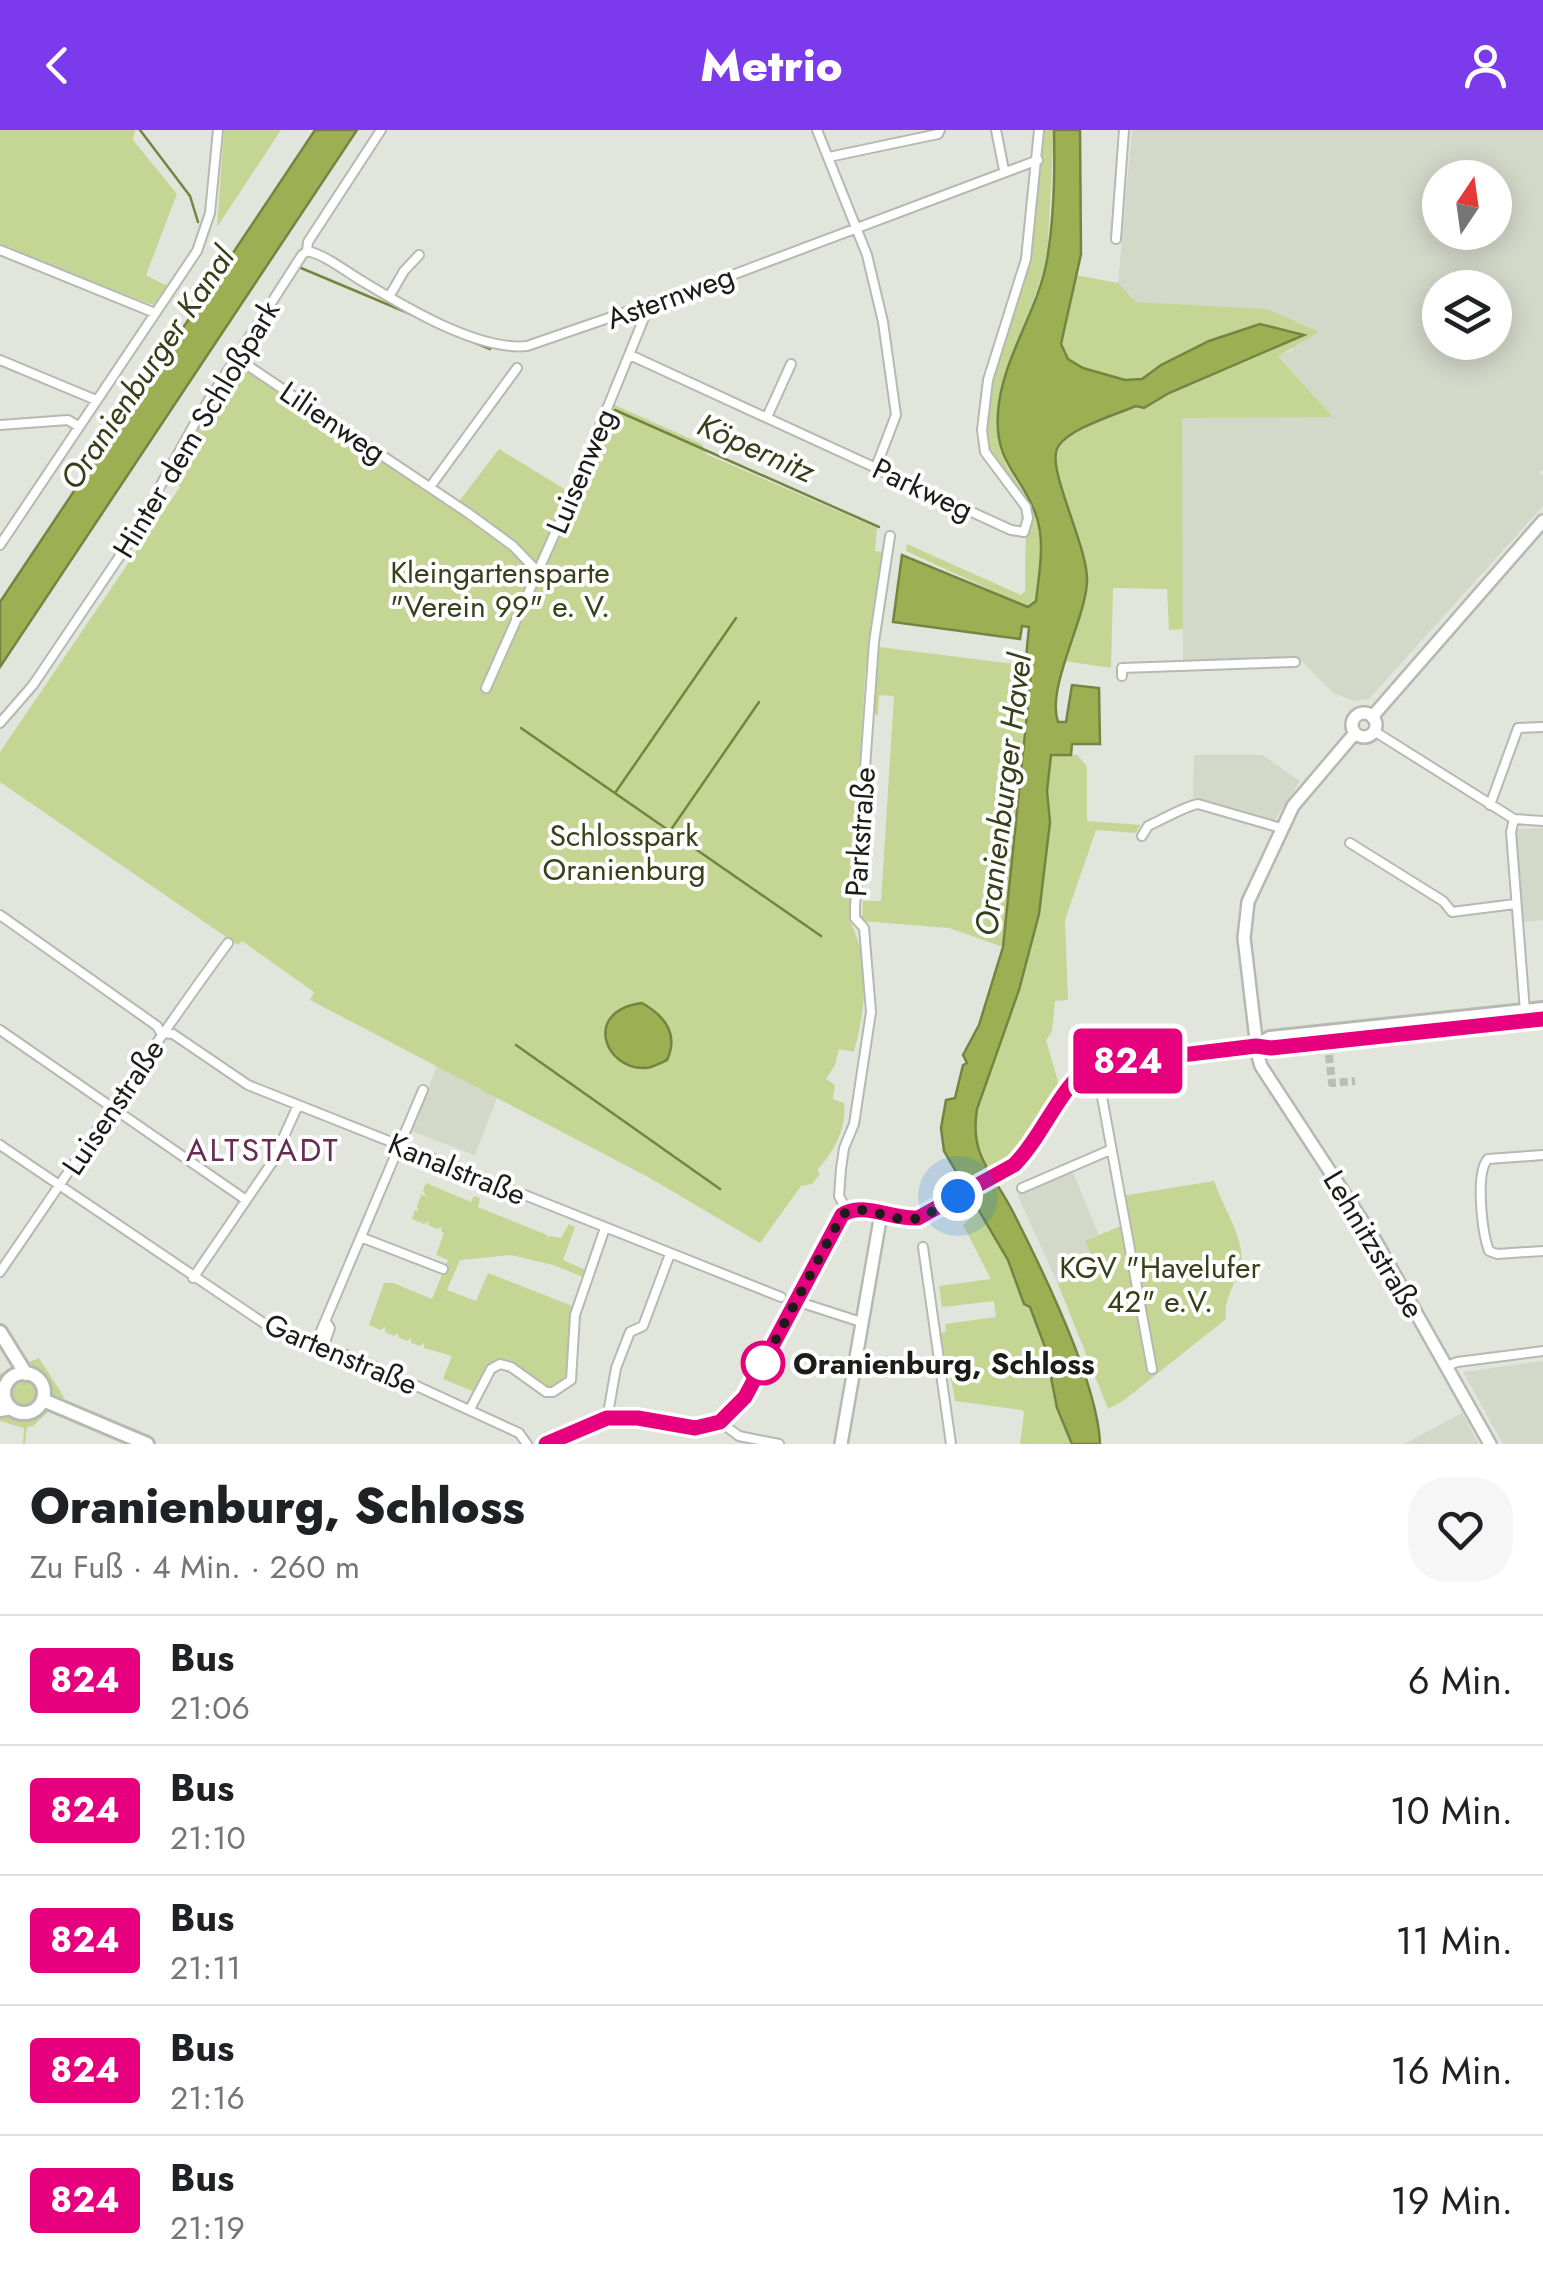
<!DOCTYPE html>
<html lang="de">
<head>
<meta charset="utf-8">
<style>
	:root { --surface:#fff; --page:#f6f6f6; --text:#202124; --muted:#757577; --line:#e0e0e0; --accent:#7c3aed }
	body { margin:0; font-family:Jost,sans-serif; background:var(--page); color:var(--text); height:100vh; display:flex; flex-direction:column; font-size:38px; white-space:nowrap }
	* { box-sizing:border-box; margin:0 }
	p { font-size:32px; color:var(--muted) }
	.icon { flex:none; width:55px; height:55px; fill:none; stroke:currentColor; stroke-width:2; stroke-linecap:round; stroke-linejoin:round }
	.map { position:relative; height:1314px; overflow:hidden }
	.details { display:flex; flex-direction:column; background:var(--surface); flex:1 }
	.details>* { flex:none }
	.badge { padding:0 20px; border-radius:8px; font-size:35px; line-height:65px }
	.needle { width:65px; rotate:13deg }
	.tools { position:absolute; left:1422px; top:30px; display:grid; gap:20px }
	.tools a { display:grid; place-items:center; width:90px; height:90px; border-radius:50%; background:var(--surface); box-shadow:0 5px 25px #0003; font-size:50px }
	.you { position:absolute; width:50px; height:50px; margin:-25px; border:8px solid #fff; border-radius:50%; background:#1a73e8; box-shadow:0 0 0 15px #1a73e833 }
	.map>.badge { position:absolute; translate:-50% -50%; box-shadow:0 0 0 5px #fff }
	.round { display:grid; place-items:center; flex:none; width:105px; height:105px; border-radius:40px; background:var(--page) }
	.headline { display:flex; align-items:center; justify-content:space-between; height:170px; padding:0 30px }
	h1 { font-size:48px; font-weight:800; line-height:75px }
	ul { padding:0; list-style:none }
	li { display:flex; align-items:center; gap:30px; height:130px; padding:0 30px; border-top:2px solid var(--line) }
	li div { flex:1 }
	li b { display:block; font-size:38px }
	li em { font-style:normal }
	li .badge { min-width:110px; font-weight:700; text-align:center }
	header { display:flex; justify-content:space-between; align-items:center; height:130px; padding:0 30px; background:var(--accent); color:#fff; font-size:45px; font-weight:800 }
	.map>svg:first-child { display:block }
	.built { fill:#d4d8c9; fill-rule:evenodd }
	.green { fill:#c5d593 }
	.water { fill:#9cb053; stroke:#768442; stroke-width:2.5 }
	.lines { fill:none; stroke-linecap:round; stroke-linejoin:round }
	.stream { stroke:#768442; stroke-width:2.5 }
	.minor-tunnel { stroke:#babdb5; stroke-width:8; stroke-dasharray:8 4; stroke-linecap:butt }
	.minor-casing { stroke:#b6b9b1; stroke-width:12 }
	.tertiary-casing { stroke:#b6b9b1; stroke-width:15 }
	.secondary-casing { stroke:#b6b9b1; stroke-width:16 }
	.primary-casing { stroke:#b6b9b1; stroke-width:18 }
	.minor { stroke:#fff; stroke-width:8 }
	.tertiary { stroke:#fff; stroke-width:10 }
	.secondary { stroke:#fff; stroke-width:11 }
	.primary { stroke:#fff; stroke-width:12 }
	.line-casing { stroke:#fff; stroke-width:22 }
	.line { stroke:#e6007e; stroke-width:15 }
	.walk { stroke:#1c1d1a; stroke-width:10; stroke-dasharray:0 18 }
	.stop-dot { fill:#fff; stroke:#e6007e; stroke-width:5 }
	.labels { text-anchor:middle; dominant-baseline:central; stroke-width:8; stroke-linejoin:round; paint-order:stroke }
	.street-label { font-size:30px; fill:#1c1d1a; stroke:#fff }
	.park-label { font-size:30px; fill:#384019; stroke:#fff }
	.stop-label { font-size:30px; font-weight:bold; fill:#1c1d1a; stroke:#fff; text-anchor:start }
	.water-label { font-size:32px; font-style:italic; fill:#373f18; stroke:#fff }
	.neighbourhood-label { font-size:32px; letter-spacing:2.5px; fill:#662b52; stroke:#fff }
</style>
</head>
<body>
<header><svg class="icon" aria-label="back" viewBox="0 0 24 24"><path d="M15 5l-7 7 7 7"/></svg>Metrio<svg class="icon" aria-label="person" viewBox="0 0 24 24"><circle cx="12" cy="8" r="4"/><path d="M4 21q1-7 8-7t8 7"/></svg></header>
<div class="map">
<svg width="1543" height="1314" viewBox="0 0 1543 1314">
	<rect width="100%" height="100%" fill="#e2e5dc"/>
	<path class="built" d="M1132,0H1543V339L1539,343L1543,346V376L1369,569L1354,571L1333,563L1300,529L1183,532L1182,288L1332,286L1278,225L1293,220L1267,179L1135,172L1118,153ZM1440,48H1495V102H1440ZM1440,158H1495V212H1440Z
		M1194,625H1262L1300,651L1274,691L1193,667Z
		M1543,698V790L1523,792L1516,699Z
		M437,936L497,968L475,1025L411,1001Z
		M1072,1040L1099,1105L1086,1111L1096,1136L1058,1154L1017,1064Z
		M1543,1231V1314H1503L1463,1242Z
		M1462,1283L1479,1314H1404Z"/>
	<path class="green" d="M0,0H135L133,10L177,64L146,145L167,156L153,175L0,117Z
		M224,0H281L217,97Z
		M1039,0H1054L1047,131L1005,253L999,314L1006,335L1032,375L1038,392L1041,432L1036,472L1028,477L906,421L907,414L1021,465L1025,461L1026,377L985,322L982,300L988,250L1021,149Z
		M1076,145L1118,153L1136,172L1267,179L1319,202L1278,226L1333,287L1182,288L1183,499L1169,500L1167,459L1113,458L1111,538L1065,531L1087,452L1054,334C1059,297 1106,289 1136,276L1144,278L1169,263L1303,205L1259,194L1161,235L1143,249L1125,250L1083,238L1068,229L1061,215Z
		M239,229L457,374L499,319L571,363L608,272L702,314L706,324L877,398L875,421L883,422L865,546L850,790C871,838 866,873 854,922L839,919L835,935L826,949L835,955L833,969L844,973C847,997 834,1023 817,1040L820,1044L812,1054L801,1056L760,1113L648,1047L310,870L314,862L242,811L238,815L0,652V622L180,357L171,347Z
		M879,517L1030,536L1003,817L949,798L862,791L863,771H881L894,566L879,565L878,585L872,584Z
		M1051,624L1077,625L1087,636V691L1140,695L1136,703L1096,700L1065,790L1068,870L1055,871L1052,901L1046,910L1059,955L1013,1026L990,1042C976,1019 973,1005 977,979L1019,860L1050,692L1047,661Z
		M1214,1051C1222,1075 1246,1111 1241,1135C1236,1155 1223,1167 1226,1189L1123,1271L1108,1279L1058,1154L1096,1136L1085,1111L1128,1093L1122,1066Z
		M426,1053L471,1072L474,1066L480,1068L478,1077L547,1105V1109L549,1106L561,1108L569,1094L575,1097L563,1130L588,1141L586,1148L553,1135L511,1125L460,1130L447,1160L476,1171L488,1143L575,1177L570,1192L569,1249C537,1270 529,1241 501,1228L494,1230L475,1262L443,1249L452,1226L424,1218V1213L420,1216L411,1213V1208L407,1211L398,1207V1203L394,1206L385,1202V1197L381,1200L369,1195L384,1153H393L432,1169L448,1130L436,1125L444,1103L441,1101L442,1097L437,1099L428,1095L429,1091L424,1094L412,1089L415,1080L419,1082L417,1077L421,1065L426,1066L423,1061Z
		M979,1081L1008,1130L1024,1174L1029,1177L1045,1217L1057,1278L1072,1314H1020L1024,1283L1022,1280L955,1271C952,1246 943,1229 938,1205L946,1201L945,1194L996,1187L994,1171L942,1177L939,1156L991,1149L963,1095Z
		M39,1228L64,1267L33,1296L27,1297L25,1314H23L24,1298L0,1291V1244Z"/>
	<path class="water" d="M315,0H357L0,537V472Z
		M1054,0H1080L1081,124L1061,214L1068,229L1083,238L1125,250L1142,249L1161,235L1209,211L1260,194L1304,205L1169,263L1144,278L1136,276C1115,285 1066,299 1057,319C1047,340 1089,419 1087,452C1085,491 1046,558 1058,592H1066L1072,555L1099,558L1100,614H1072L1071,625H1051L1047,661L1050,692L1039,784L1019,860L977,979C969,1028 994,1043 1014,1084C1043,1141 1098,1253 1100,1314H1072L1057,1278L1045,1217L1030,1177L1024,1174L1008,1130L944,1021L941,998L946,970L955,968L963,935L967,933L963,925L979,895L1003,817L1031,545L1026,528L1029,497L1022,496L1020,509L893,492L902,425L1028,477L1036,471C1039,445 1045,414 1037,388C1024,346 994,335 998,283C1001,230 1038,182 1047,130C1054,89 1055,42 1054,0Z
		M642,873C665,886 679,904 667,930C660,933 652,938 645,938C605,940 582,881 642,873Z"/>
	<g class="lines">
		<path class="stream" d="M140,0L190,66L198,92
			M301,138L420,188
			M454,204L490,219
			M615,280L879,397
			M521,598L821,806
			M615,663L736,488
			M670,701L759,572
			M516,915L720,1059"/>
		<path class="minor-tunnel" d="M1329,925L1332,953L1355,951"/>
		<defs>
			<path id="minor" d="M817,0L867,125L883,192L896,285L876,337
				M996,0L1004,40
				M829,27L938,4L940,0
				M1116,109L1124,0
				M0,120L155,183
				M307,121C326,125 345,141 362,151C404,176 477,221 527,216L719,150L1038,30
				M389,167L404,141L419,125
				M630,225L1011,400L1024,402L1028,388L1026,377L985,322L982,300L988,250L1026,129L1039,0
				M235,227L468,383L513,416L537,441
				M0,230L96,270
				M767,287L791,234
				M0,295L68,290L78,296
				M430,357L517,238
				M0,415L197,121L210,83L218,0
				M1122,546V538L1295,532
				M486,558L571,367L644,188L642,177
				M0,593L33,555L130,411L200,284L302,125L307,121L308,112L381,0
				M1374,601L1514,689L1543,691
				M1490,675L1518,598L1543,597
				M1514,689L1511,702L1525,881
				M1142,706L1148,696C1161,690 1188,675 1198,674L1281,698
				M1350,713L1443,771L1452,782L1515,774
				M0,785L157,896L161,903L173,904L248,955L781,1167
				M0,900L246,1070
				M1091,936L1102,967L1152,1239
				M0,1015L271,1198L360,1230L519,1303L527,1314
				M1543,1025L1488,1029C1475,1042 1482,1102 1489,1121L1497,1124L1543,1121
				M1022,1058L1110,1020
				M847,1081L839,1066L841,1039L844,1018L854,994L871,882L864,798L855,788V777L874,512L890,406
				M363,1108L443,1139
				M923,1117L951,1314
				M0,1142C76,1032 149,920 228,813
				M193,1148L273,1031L298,975
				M796,1171L861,1192
				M315,1215L423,960
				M323,1218L330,1198L327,1193
				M1447,1236L1457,1232L1543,1221
				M470,1279L491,1239L500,1234L511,1237L546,1262H553L571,1250L575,1185L605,1098
				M607,1289L616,1238L630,1202L643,1196L670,1124
				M720,1292L739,1306L779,1314"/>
			<path id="tertiary" d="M0,1271L5,1265
				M0,1281L13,1279"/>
			<path id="secondary" d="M1352 595a12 12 0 1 1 24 0a12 12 0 1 1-24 0Z
				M1372,587L1543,391
				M1355,603L1293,676L1248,772L1244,808L1258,926L1261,936L1376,1112L1490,1314
				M841,1314L881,1084"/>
			<path id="primary" d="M1256,916L1270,908L1543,879
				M0,1202L26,1244
				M4 1263a20 20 0 1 1 40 0a20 20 0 1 1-40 0Z
				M43,1270L147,1314
				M545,1314L607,1289L638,1288L695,1298L720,1292L745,1267L842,1085C862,1072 893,1090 917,1088L1013,1035C1043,1008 1059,957 1091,936L1256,916L1271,917L1543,889"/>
		</defs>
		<use href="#minor" class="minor-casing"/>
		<use href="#tertiary" class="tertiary-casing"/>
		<use href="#secondary" class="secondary-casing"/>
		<use href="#primary" class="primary-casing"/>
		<use href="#minor" class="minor"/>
		<use href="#tertiary" class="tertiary"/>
		<use href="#secondary" class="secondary"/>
		<use href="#primary" class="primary"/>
	</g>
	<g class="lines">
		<defs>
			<path id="line" d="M546,1314L607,1288H638L695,1298L720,1292L745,1267L842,1085C862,1071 893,1090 918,1088L1014,1035C1042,1008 1060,956 1091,936L1256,916L1271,918L1543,889"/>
		</defs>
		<use href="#line" class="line-casing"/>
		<use href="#line" class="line"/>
		<path class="walk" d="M763,1233L761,1237L842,1085C863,1070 890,1093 914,1089C929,1086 945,1073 958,1066"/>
	</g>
	<circle class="stop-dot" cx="763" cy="1233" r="20"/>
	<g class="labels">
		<g class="street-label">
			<text transform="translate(670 167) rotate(-20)">Asternweg</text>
			<text transform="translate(333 292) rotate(34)">Lilienweg</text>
			<text transform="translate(196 299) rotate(-59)">Hinter dem Schloßpark</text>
			<text transform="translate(581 341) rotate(-67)">Luisenweg</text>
			<text transform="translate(923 359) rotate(25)">Parkweg</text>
			<text transform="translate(860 702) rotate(-86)">Parkstraße</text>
			<text transform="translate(113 977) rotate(-56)">Luisenstraße</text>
			<text transform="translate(457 1039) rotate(22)">Kanalstraße</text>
			<text transform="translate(1374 1114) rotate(59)">Lehnitzstraße</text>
			<text transform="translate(341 1224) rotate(23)">Gartenstraße</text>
		</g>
		<g class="park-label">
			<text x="500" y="442">Kleingartensparte<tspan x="500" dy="34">"Verein 99" e. V.</tspan></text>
			<text x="624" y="705">Schlosspark<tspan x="624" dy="34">Oranienburg</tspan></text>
			<text x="1160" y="1137">KGV "Havelufer<tspan x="1160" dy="34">42" e.V.</tspan></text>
		</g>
		<g class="stop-label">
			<text x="793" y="1233">Oranienburg, Schloss</text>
		</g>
		<g class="water-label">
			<text transform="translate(147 238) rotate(-56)">Oranienburger Kanal</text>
			<text transform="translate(756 318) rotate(24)">Köpernitz</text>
			<text transform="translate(1003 665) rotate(-83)">Oranienburger Havel</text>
		</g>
		<g class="neighbourhood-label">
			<text x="263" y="1020">ALTSTADT</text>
		</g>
	</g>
</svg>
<div class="tools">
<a><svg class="needle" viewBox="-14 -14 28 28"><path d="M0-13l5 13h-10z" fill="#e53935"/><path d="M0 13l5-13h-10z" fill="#757577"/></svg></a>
<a><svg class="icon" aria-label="layers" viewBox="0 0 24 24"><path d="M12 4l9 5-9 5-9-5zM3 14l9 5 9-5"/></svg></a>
</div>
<div class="you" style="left:958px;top:1066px"></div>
<b class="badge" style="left:1128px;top:931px;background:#e6007e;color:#fff">824</b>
</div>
<section class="details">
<div class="headline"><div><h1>Oranienburg, Schloss</h1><p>Zu Fuß · 4 Min. · 260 m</p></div><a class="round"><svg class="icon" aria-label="heart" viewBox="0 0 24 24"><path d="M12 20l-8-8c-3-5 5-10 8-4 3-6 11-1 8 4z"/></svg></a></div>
<ul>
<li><span class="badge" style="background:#e6007e;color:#fff">824</span><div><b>Bus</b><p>21:06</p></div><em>6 Min.</em></li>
<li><span class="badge" style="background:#e6007e;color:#fff">824</span><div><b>Bus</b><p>21:10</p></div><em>10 Min.</em></li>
<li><span class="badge" style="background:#e6007e;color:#fff">824</span><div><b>Bus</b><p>21:11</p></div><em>11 Min.</em></li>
<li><span class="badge" style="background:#e6007e;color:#fff">824</span><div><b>Bus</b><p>21:16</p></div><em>16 Min.</em></li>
<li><span class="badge" style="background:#e6007e;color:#fff">824</span><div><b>Bus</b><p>21:19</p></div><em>19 Min.</em></li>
</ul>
</section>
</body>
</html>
